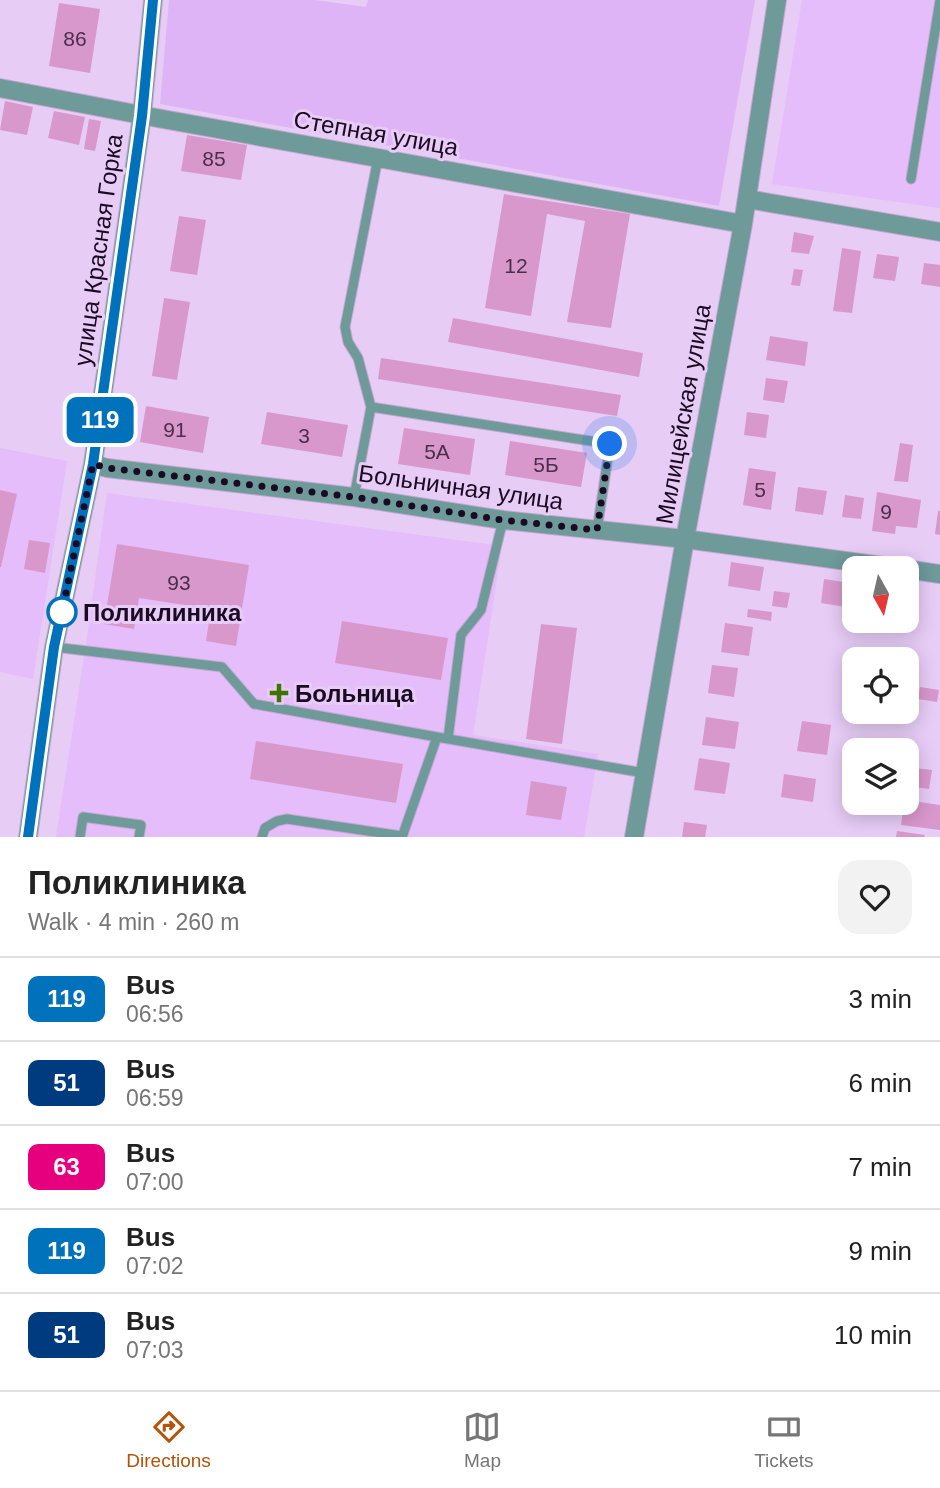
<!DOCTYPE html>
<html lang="en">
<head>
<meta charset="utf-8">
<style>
	:root { --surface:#fff; --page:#f2f2f2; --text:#222; --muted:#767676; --line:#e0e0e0; --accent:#b45309 }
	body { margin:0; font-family:Helvetica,sans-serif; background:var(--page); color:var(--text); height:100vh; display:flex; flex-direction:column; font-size:26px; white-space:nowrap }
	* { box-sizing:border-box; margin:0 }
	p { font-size:23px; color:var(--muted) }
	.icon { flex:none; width:38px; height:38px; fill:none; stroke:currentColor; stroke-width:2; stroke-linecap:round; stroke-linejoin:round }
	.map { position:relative; height:837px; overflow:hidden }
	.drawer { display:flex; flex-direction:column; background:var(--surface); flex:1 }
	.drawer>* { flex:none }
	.badge { padding:0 14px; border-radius:10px; font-size:24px; line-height:46px }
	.needle { width:46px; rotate:172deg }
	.tools { position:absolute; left:842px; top:556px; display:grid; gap:14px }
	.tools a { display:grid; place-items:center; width:77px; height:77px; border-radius:14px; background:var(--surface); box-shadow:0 4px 18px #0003; font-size:35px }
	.you { position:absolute; width:35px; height:35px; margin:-18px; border:5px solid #fff; border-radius:50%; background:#1a73e8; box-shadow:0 0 0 10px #1a73e833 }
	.map>.badge { position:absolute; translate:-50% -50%; box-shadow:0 0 0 4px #fff }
	.round { display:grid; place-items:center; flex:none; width:74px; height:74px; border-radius:21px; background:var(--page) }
	.headline { display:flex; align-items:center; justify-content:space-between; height:119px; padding:0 28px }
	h1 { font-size:33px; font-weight:600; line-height:52px }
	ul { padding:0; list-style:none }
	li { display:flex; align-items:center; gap:21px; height:84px; padding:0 28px; border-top:2px solid var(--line) }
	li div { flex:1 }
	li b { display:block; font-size:26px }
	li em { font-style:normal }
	li .badge { min-width:77px; font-weight:700; text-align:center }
	.tab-bar { display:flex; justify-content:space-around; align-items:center; height:98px; border-top:2px solid var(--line); background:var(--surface); font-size:19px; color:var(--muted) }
	.tab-bar a { display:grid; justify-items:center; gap:4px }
	.tab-bar .current { color:var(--accent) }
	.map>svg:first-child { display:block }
	.built { fill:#e4bdfa }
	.green { fill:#dfb4f6 }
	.building { fill:#d898cc }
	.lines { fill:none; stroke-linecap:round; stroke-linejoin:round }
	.lane-casing { stroke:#c2a9d0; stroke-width:11 }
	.street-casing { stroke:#c2a9d0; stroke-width:20 }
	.lane { stroke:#6e9a99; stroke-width:9 }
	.street { stroke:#6e9a99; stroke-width:18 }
	.line-casing { stroke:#fff; stroke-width:16 }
	.line { stroke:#0072bc; stroke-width:10 }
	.walk { stroke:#1b0a23; stroke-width:7; stroke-dasharray:0 12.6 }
	.stop-dot { fill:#fff; stroke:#0072bc; stroke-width:3.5 }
	.poi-dot { fill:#407400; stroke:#e7ccf6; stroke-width:2.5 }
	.labels { text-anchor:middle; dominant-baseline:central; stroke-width:6; stroke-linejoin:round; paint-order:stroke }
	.number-label { font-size:21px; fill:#4a2e4d }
	.street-label { font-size:24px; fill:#1b0a23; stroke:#e7ccf6 }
	.stop-label { font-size:24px; font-weight:bold; fill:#1b0a23; stroke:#e7ccf6; text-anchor:start }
	.poi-label { font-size:24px; font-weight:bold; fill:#1b0a23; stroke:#e7ccf6; text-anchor:start }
</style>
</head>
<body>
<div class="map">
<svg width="940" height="837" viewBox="0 0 940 837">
	<rect width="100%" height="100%" fill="#e7ccf6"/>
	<path class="built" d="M802,0H940V208L772,184Z
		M0,448L67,461L33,679L0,672Z
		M107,493L502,546L473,735L598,754L584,837H56L85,651Z"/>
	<path class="green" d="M169,0H315L366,7L368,0H755L719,206L160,104Z"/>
	<path class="building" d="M59,3L100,9L90,73L49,66Z
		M5,101L33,107L27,135L0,130Z
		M54,111L85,117L79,145L48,138Z
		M89,119L101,121L95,151L84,149Z
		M187,135L247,145L241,180L181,171Z
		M504,194L630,214L611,328L567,322L585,221L547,214L531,316L485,308Z
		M179,216L206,220L197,275L170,271Z
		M794,232L814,236L809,254L791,252Z
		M842,248L861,251L852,313L833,311Z
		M877,254L899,257L895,281L873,278Z
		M924,263L940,265V287L921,284Z
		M794,269L803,270L800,286L791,285Z
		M164,298L190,302L177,380L152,376Z
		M453,318L643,353L639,377L448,342Z
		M770,336L808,342L805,366L766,360Z
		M381,358L621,395L617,416L378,379Z
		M766,378L788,381L784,403L763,400Z
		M146,406L209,417L203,453L140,442Z
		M267,412L348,425L342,457L261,444Z
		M747,412L769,415L766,438L744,435Z
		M404,428L475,439L470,475L398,464Z
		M510,441L587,453L581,487L505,475Z
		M900,443L913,445L908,482L894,481Z
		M749,468L776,472L771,510L743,505Z
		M798,487L827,491L823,515L795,511Z
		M0,490L17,494L1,567H0Z
		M877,492L921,500L917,528L896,526L895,534L872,531Z
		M845,495L864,498L861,519L842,517Z
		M938,511H940V535L935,534Z
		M29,540L50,543L45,573L24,569Z
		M117,544L249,565L236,646L206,641L211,609L139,598L134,629L104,624Z
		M731,562L764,567L760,591L728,586Z
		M824,579L850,583L846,607L821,603Z
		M774,591L790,593L787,608L772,606Z
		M748,609L772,612L771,621L747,617Z
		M342,621L448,638L441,680L335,663Z
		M725,623L753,627L749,656L721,652Z
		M541,624L577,628L562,744L526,739Z
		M712,665L738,668L734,697L708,693Z
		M920,687L939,690L937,702L918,699Z
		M706,717L739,722L735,749L702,745Z
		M802,721L831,725L827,755L797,751Z
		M256,741L403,764L396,803L250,779Z
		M699,758L730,763L725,794L694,790Z
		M906,767L932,770L929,789L906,786Z
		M784,774L816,779L813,802L781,797Z
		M531,781L567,787L561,820L526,815Z
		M906,800L940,805V830L901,825L904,803H906Z
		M684,822L707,825L705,837H682Z
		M897,831L925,835L924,837H896Z"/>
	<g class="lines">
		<defs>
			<path id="lane" d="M911,179L940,0
				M371,407L358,358L348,342L345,327L378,158
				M354,497L371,407L610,444L597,530
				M54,647L222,667L254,704L437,737
				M448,739L461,635L481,610L503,520
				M80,837L83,817L141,825L139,837
				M262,837L265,828L277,821L287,819L402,836
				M402,837L437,737L644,773"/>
			<path id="street" d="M0,88L157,118L743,224
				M747,199L940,232
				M93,464L107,468L354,497L503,520L685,539L905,569
				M906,569L940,574
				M28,837L54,647L93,464L142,115L153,0
				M634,837L685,539L743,224L777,0"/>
		</defs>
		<use href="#lane" class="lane-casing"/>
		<use href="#street" class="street-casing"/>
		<use href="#lane" class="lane"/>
		<use href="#street" class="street"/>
	</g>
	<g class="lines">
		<defs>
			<path id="line" d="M28,837L54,647L93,464L142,116L153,0"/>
		</defs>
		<use href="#line" class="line-casing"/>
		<use href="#line" class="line"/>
		<path class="walk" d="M62,612L60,621L93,464L107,468L354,497L503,520L597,530L610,444"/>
	</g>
	<circle class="stop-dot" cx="62" cy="612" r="14"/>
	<path class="poi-dot" d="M275.5 682.5h7v7h7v7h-7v7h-7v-7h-7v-7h7z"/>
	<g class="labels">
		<g class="number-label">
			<text x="75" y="38">86</text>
			<text x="214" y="158">85</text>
			<text x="516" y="265">12</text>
			<text x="175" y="429">91</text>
			<text x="304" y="435">3</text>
			<text x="437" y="451">5А</text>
			<text x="546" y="464">5Б</text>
			<text x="760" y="489">5</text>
			<text x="886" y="511">9</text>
			<text x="179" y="582">93</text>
		</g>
		<g class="street-label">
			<text transform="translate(376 133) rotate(10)">Степная улица</text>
			<text transform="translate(98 250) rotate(-82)">улица Красная Горка</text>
			<text transform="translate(683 414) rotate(-80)">Милицейская улица</text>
			<text transform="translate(461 487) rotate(8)">Больничная улица</text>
		</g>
		<g class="stop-label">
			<text x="83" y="612">Поликлиника</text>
		</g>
		<g class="poi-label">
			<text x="295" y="693">Больница</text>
		</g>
	</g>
</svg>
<div class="tools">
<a><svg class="needle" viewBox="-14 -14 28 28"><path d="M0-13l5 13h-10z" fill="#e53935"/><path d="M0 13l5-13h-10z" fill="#767676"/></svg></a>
<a><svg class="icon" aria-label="locate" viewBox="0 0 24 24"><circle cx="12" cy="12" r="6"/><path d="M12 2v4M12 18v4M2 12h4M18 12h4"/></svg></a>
<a><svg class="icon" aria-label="layers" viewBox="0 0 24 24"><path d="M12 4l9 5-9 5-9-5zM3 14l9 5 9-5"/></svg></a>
</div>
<div class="you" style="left:610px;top:444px"></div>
<b class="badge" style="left:100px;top:420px;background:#0072bc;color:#fff">119</b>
</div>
<section class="drawer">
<div class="headline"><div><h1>Поликлиника</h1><p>Walk · 4 min · 260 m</p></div><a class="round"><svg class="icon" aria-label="heart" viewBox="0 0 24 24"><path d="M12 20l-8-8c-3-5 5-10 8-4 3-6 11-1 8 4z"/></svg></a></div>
<ul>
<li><span class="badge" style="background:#0072bc;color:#fff">119</span><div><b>Bus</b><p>06:56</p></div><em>3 min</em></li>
<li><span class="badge" style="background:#003b80;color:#fff">51</span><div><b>Bus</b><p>06:59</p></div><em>6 min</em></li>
<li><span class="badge" style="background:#e6007e;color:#fff">63</span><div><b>Bus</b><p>07:00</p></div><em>7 min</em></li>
<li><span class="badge" style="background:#0072bc;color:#fff">119</span><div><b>Bus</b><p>07:02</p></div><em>9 min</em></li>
<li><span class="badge" style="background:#003b80;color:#fff">51</span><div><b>Bus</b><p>07:03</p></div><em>10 min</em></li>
</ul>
</section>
<nav class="tab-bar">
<a class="current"><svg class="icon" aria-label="directions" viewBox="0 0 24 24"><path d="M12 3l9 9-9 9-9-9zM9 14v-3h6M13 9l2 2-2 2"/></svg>Directions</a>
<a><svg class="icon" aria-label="map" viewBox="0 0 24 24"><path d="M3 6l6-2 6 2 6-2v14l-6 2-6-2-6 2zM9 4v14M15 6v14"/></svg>Map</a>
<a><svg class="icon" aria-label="tickets" viewBox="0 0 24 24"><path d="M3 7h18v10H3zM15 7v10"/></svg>Tickets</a>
</nav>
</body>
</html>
